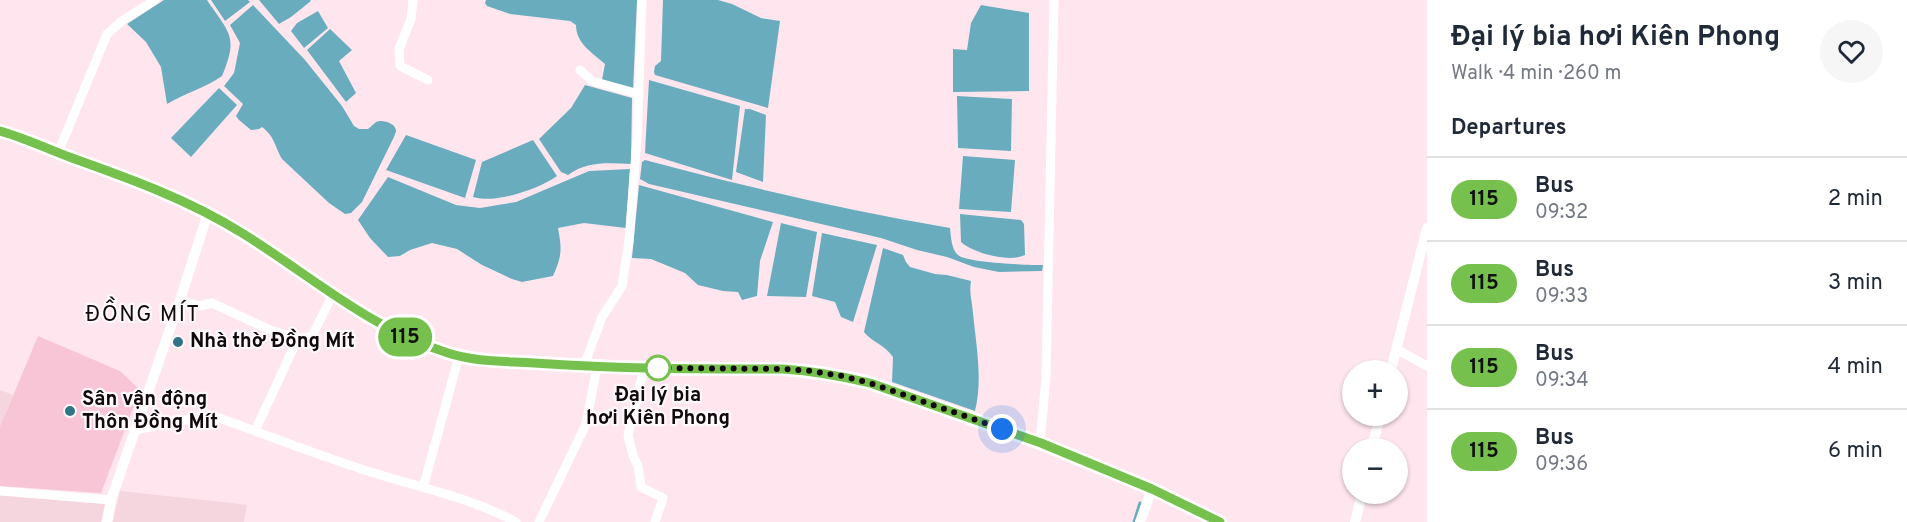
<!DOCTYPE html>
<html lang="en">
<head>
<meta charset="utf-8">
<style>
	:root { --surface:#fff; --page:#f6f6f7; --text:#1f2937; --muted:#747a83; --line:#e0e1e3 }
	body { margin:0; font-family:Overpass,sans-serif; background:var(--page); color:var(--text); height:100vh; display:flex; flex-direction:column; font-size:22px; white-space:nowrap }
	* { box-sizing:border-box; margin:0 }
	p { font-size:20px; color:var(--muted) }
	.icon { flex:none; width:33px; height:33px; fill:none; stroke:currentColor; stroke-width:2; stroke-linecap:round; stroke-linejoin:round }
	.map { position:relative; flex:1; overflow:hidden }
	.details { display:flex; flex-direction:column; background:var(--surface); width:480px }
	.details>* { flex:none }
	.badge { padding:0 12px; border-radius:20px; font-size:21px; line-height:39px }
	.controls { position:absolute; left:1342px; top:360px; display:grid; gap:12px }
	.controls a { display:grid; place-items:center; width:66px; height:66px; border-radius:50%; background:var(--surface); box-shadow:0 2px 4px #0004; font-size:30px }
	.you { position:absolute; width:30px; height:30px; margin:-15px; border:4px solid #fff; border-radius:50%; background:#1a73e8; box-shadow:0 0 0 9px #1a73e833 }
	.map>.badge { position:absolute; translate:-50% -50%; box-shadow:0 0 0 3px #fff }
	h2 { padding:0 24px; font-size:22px; line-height:54px }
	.round { display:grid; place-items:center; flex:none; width:63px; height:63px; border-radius:32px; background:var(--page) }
	.overview { display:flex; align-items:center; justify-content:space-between; height:102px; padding:0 24px }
	h1 { font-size:28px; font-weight:700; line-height:45px }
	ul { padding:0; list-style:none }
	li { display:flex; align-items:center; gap:18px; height:84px; padding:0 24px; border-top:2px solid var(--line) }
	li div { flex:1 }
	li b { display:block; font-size:22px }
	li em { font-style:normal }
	li .badge { min-width:66px; font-weight:700; text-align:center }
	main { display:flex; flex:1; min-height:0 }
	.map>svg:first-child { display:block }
	.built { fill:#f5d5de }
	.green { fill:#f7c5d5 }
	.water { fill:#69acbe }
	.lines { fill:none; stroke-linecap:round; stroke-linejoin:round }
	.stream { stroke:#69acbe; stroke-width:3 }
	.minor { stroke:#fff; stroke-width:9 }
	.tertiary { stroke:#fff; stroke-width:10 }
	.primary { stroke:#fff; stroke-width:14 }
	.line-casing { stroke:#fff; stroke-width:14 }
	.line { stroke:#76c04d; stroke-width:9 }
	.walk { stroke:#11090c; stroke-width:6; stroke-dasharray:0 10.8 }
	.poi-dot { fill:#317485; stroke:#fef9fb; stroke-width:2 }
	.stop-dot { fill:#fff; stroke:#76c04d; stroke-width:3 }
	.labels { text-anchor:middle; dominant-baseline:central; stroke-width:4.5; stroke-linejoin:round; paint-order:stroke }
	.poi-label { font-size:20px; font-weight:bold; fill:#11090c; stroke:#fef9fb; text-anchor:start }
	.stop-label { font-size:20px; font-weight:bold; fill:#11090c; stroke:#fef9fb }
	.quarter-label { font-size:22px; letter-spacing:1.5px; fill:#11090c; stroke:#fef9fb }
</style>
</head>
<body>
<main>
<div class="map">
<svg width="1427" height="522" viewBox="0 0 1427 522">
	<rect width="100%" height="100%" fill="#ffe6ee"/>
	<path class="built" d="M0,390L13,395L0,427Z
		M120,491L232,503L247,505L244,522H113Z
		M0,493L105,503L101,522H0Z"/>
	<path class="green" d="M38,336L120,371L140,390L101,493L0,486V427Z"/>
	<path class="water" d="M164,0H207C229,33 239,36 222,76C205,88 185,93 167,104L161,67L146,42L127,24Z
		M211,0H248L250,2L225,21Z
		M259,0H310L311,1L291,17L279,24Z
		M486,0H637L633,91L602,80L605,64C593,53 576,44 576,25L570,21L510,14L487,6L485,3Z
		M663,0H718L732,4L761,18L780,21L768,108L655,75L654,72L655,66L661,61Z
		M253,5L305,60L342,106L354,126L359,129H368C371,127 373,124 376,122C382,119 396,123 396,131C396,132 393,140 392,141L362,202L351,213L345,214L329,203L282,159C274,145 275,137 262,127L259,129L251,130L239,120L236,116L243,104L224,86L234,73L240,43L230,25Z
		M981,5L1029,13V91L953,92V49L967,50L971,23Z
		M318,11L328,28L304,48L291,31L297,23Z
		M330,29L352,50L339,61L356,93L346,102L307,50Z
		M649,80L740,106L732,180L645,153Z
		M585,85L632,98L631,164C608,163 587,161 568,175L561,172L539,139L571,108Z
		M219,88L237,105L191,157L171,138Z
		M957,96L1012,99L1011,151L958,148Z
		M745,109H750L766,115L763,182L736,172Z
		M406,135L476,160L465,198L386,170Z
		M533,140L557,176C539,189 495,204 473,197L482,162Z
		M963,156L1015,160L1011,212L959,209Z
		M645,160C746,187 847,210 950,228C951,236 951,249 958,255C967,263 1028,265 1043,265L1042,271L999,272L974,267L947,257L917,250L881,238L649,184L640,179L642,162Z
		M630,169L626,228L584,223L558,228C562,249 562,256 553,276L522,282L512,279L482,265L457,249L432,243L410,250L400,256L388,257L370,238L358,220L388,177L456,205L480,208L516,202L589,171Z
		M639,185L773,222L760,261L757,296L742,300L738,292L723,291L698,285L685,273L651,259L632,258Z
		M960,214L1021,220L1024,224L1025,255C1009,263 973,253 961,242Z
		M781,223L817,232L806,297L767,296Z
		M822,233L877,245L853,322L841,317L835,302L812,296Z
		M883,248L903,255L906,262L910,267L935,274L947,275L971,281C969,293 972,300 973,313C976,345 983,379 975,411L892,382L893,357C885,345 872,342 864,332Z"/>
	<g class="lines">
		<path class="stream" d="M1134,522L1140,503"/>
		<path class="minor" d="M413,0L411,19L399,49L400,66L428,80
			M580,70L592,81L639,94
			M58,153L107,34L122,21L155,0
			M180,300L199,306L212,303L270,330L298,338H306L312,336L333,294
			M1396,349L1427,366
			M584,366L602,317L622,286L629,241L637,138L642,0
			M644,368L628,435L633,456L638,466L641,487L663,498L655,522
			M135,430L201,417L219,418C270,436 322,457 374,473C422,488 471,498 516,522
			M255,431L298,338
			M1040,443L1046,377L1054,0
			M423,488L459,356
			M0,491L111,500
			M539,522L586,424L597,367"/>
		<path class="tertiary" d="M1391,370L1427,228
			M1372,448L1380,416
			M107,522L111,500L180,300L208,213
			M1140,522L1152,489
			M1355,522L1362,494"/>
		<path class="primary" d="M0,131C25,138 48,149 72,158C131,179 189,200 242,233C310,275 370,329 448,353C477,362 509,361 538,363C620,369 701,369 783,369C813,371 841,376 870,383L1040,443L1152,489L1220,522"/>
	</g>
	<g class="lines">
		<defs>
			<path id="line" d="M0,131C25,138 48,149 72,158C131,179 189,200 242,233C310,275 370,329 448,353C475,362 506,361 534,363C617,369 700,369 783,369C813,371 841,376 870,383L1041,443L1152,489L1220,522"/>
		</defs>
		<use href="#line" class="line-casing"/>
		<use href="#line" class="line"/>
		<path class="walk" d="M658,368L783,369L811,371L842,376L870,383L1002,429"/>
	</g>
	<g class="poi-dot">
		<circle cx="178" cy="342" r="6"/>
		<circle cx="70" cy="411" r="6"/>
	</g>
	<circle class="stop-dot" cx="658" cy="368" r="12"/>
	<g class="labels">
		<g class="poi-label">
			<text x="190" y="342">Nhà thờ Đồng Mít</text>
			<text x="82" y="400">Sân vận động<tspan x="82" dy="23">Thôn Đồng Mít</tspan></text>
		</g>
		<g class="stop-label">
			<text x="658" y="396">Đại lý bia<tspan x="658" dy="23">hơi Kiên Phong</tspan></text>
		</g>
		<g class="quarter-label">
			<text x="143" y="315">ĐỒNG MÍT</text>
		</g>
	</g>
</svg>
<div class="controls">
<a>+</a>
<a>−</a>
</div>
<div class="you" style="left:1002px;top:429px"></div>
<b class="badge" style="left:405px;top:337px;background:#76c04d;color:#111">115</b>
</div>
<section class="details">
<div class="overview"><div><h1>Đại lý bia hơi Kiên Phong</h1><p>Walk · 4 min · 260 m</p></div><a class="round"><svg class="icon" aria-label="heart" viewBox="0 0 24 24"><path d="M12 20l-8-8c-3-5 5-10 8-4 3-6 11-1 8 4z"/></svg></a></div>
<h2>Departures</h2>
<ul>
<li><span class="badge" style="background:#76c04d;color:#111">115</span><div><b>Bus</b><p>09:32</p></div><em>2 min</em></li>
<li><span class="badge" style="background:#76c04d;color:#111">115</span><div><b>Bus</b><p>09:33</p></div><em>3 min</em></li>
<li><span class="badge" style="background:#76c04d;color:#111">115</span><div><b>Bus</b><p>09:34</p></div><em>4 min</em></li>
<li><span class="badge" style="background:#76c04d;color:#111">115</span><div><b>Bus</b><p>09:36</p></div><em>6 min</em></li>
</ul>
</section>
</main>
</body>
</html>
